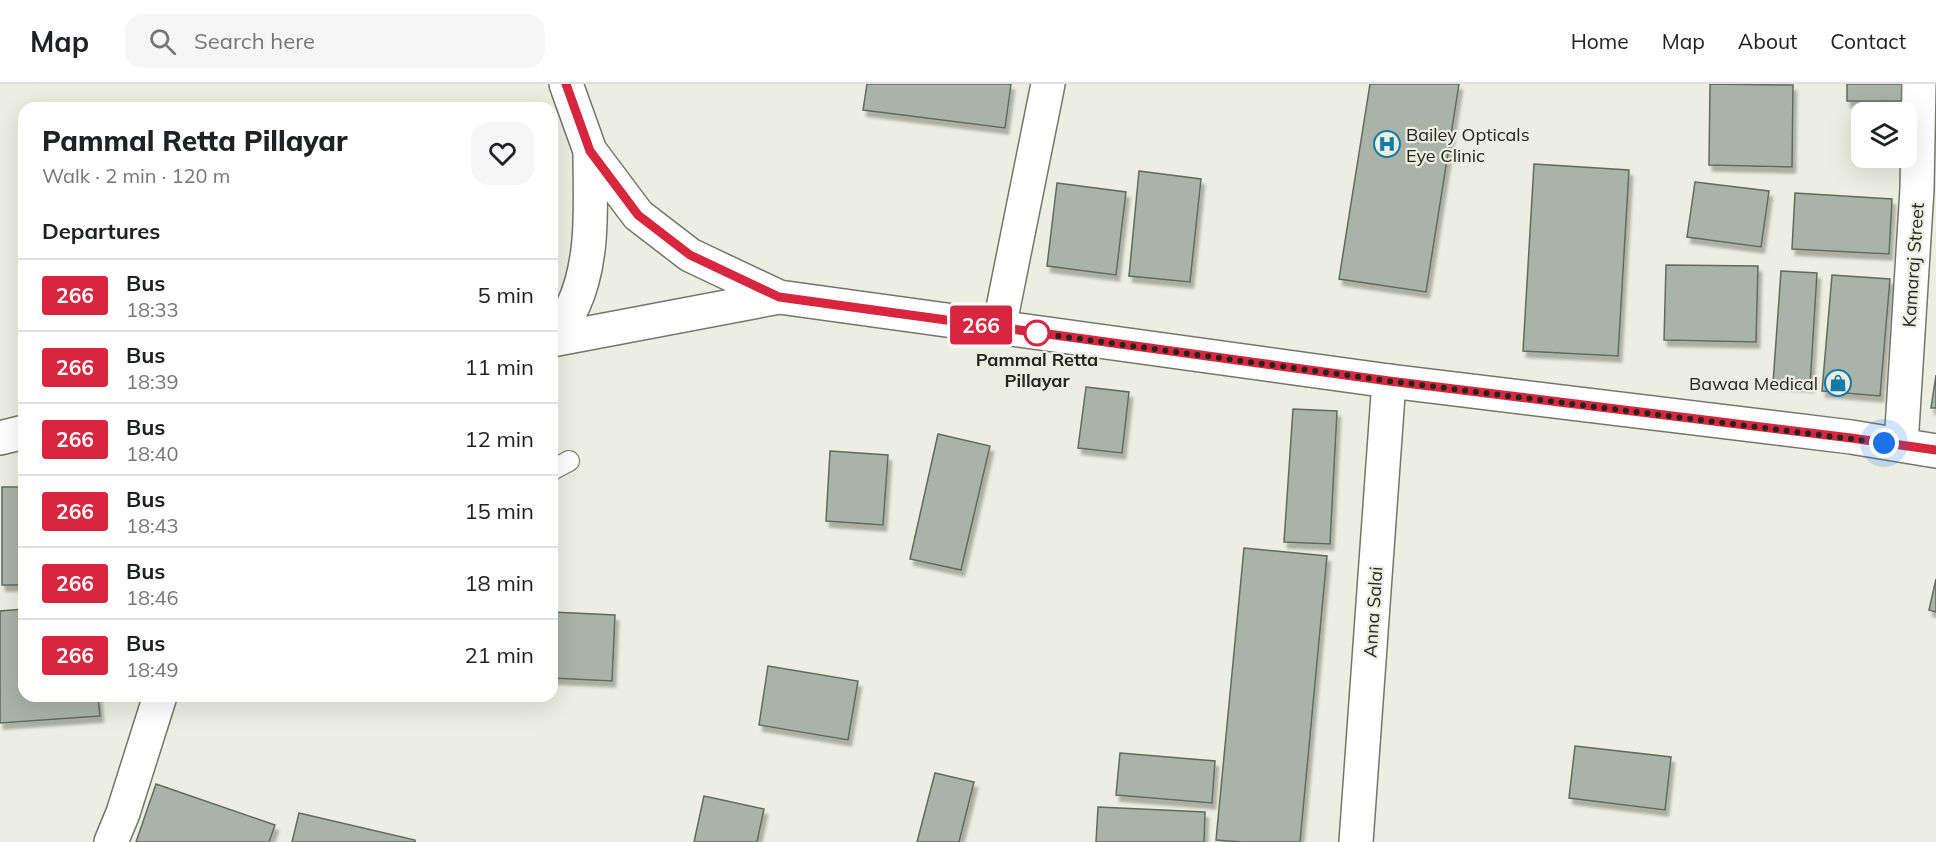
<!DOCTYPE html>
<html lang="en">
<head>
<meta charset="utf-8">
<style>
	:root { --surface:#fff; --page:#f6f6f6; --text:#202124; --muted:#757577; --line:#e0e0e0 }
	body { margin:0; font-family:Mulish,sans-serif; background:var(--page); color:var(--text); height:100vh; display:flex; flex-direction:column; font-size:22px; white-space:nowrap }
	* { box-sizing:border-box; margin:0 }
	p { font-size:20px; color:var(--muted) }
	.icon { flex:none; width:33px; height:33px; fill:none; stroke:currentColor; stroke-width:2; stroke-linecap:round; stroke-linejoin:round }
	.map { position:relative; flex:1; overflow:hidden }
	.details { position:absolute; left:18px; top:18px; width:540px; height:600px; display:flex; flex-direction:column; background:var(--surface); border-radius:18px; box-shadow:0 6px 24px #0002 }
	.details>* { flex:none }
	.badge { padding:0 12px; border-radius:4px; font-size:21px; line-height:39px }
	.fabs { position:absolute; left:1851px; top:18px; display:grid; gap:12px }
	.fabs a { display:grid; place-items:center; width:66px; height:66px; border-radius:12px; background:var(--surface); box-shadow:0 6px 24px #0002; font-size:30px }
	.you { position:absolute; width:30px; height:30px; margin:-15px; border:4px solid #fff; border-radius:50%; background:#1a73e8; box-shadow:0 0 0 9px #1a73e833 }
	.map>.badge { position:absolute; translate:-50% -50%; box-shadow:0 0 0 3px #fff }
	h2 { padding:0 24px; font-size:22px; line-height:54px }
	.round { display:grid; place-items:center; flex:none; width:63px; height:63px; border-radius:18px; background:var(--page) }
	.headline { display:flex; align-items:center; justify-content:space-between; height:102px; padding:0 24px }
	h1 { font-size:28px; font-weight:800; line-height:45px }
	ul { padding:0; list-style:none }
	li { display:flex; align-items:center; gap:18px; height:72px; padding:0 24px; border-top:2px solid var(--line) }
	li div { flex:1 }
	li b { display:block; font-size:22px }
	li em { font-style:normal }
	li .badge { min-width:66px; font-weight:700; text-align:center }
	header { display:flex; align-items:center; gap:36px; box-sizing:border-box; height:84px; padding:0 30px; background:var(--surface); border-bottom:2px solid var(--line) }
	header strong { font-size:28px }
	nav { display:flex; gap:33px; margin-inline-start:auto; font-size:21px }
	.search { width:420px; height:54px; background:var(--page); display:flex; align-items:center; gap:15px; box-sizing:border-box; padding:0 21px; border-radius:18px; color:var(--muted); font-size:22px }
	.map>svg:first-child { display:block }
	.building { fill:#aab3a8; stroke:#626a61; stroke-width:1.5; filter:url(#shadow) }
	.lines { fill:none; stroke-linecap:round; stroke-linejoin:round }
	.service-casing { stroke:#73766a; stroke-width:22 }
	.minor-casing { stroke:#73766a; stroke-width:36 }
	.tertiary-casing { stroke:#73766a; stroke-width:36 }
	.primary-casing { stroke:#73766a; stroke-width:36 }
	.service { stroke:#fff; stroke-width:20 }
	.minor { stroke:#fff; stroke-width:33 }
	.tertiary { stroke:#fff; stroke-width:33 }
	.primary { stroke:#fff; stroke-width:33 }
	.line-casing { stroke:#fff; stroke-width:14 }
	.line { stroke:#d7263d; stroke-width:9 }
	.walk { stroke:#242520; stroke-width:6; stroke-dasharray:0 10.8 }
	.stop-dot { fill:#fff; stroke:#d7263d; stroke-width:3 }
	.labels { text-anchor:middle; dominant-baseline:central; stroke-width:4.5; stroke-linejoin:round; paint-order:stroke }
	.poi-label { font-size:18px; fill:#242520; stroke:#ebeee0; text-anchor:start }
	.street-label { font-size:18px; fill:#242520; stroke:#ebeee0 }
	.stop-label { font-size:18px; font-weight:bold; fill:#242520; stroke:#ebeee0 }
</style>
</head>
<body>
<header>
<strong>Map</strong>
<div class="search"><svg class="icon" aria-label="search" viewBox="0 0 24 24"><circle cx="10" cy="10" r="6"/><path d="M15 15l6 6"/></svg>Search here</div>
<nav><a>Home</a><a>Map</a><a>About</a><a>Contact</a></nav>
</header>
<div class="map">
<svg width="1936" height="758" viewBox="0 0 1936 758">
	<defs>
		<filter id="shadow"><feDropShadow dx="3.5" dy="6" stdDeviation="1.5" flood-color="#0004"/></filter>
	</defs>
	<rect width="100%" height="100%" fill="#ebeee0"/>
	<path class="building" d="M867,0H1011L1005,44L863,26Z
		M1370,0H1459L1426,208L1339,195Z
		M1710,0L1793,1L1792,83L1709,81Z
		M1847,0H1904V17H1847Z
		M1534,80L1629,86L1618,272L1523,267Z
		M1139,87L1201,95L1190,198L1129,192Z
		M1695,98L1769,107L1761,163L1687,153Z
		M1057,99L1126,108L1116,191L1047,182Z
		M1795,109L1892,115L1889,170L1792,165Z
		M1666,181L1758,182L1756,258L1664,256Z
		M1781,187L1817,189L1810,302L1773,299Z
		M1832,191L1890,195L1880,312L1822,307Z
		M1936,291V324H1931Z
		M1086,303L1129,308L1122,369L1078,364Z
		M1293,325L1337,327L1330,460L1284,458Z
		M938,350L990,362L961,486L910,475Z
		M830,367L888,371L883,441L826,437Z
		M2,403H24V501H2Z
		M1244,464L1327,472L1300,758H1242L1216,756Z
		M1936,495V528L1929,526Z
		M24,525V612H98L100,632L0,639V527Z
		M552,528L615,531L612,597L552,594Z
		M768,582L858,597L848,656L759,641Z
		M1575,662L1671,673L1665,726L1569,714Z
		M1120,669L1215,677L1212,719L1116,711Z
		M935,689L974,698L959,758H917Z
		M156,700L275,741L269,758H136Z
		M704,712L764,725L757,758H694Z
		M1098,723L1205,728L1204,758H1096Z
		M299,729L415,756V758H292Z"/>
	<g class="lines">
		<defs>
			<path id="service" d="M552,386L569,377"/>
			<path id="minor" d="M999,244L1048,0
				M0,354L24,348
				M1901,361L1917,105L1919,0"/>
			<path id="tertiary" d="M552,256L779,213
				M111,758L123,729L160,612
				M1356,758L1389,297"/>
			<path id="primary" d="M566,0L590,67L638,131L690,171L779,213L1389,297L1851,353L1936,367
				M552,247C559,239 569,231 573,222C595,175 590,117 590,67"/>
		</defs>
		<use href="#service" class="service-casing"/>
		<use href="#minor" class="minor-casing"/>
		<use href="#tertiary" class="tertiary-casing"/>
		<use href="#primary" class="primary-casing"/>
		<use href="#service" class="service"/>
		<use href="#minor" class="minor"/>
		<use href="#tertiary" class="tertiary"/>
		<use href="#primary" class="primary"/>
	</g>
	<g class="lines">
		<defs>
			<path id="line" d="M566,0L590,67L638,131L690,171L779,213L1389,297L1851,354L1936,366"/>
		</defs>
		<use href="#line" class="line-casing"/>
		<use href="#line" class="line"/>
		<path class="walk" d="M1037,249L1389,297L1884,359"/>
	</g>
	<defs>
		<symbol id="hospital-ring" viewBox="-11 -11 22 22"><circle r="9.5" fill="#ebeee0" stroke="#137aa5" stroke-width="1.5"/><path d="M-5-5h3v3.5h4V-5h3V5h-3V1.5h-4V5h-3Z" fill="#137aa5"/></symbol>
		<symbol id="shop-ring" viewBox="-11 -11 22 22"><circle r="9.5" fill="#ebeee0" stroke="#137aa5" stroke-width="1.5"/><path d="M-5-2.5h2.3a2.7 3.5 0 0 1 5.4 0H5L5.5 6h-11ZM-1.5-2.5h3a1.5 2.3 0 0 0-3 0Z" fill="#137aa5"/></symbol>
	</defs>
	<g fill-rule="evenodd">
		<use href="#hospital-ring" x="1372" y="45" width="30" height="30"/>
		<use href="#shop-ring" x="1823" y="284" width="30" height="30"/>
	</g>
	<circle class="stop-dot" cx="1037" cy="249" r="12"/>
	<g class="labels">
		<g class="poi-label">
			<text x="1406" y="50">Bailey Opticals<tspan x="1406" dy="21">Eye Clinic</tspan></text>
			<text x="1818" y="299" text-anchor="end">Bawaa Medical</text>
		</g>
		<g class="street-label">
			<text transform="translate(1913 181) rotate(-86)">Kamaraj Street</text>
			<text transform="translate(1373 528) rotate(-86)">Anna Salai</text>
		</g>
		<g class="stop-label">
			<text x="1037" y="275">Pammal Retta<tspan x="1037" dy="21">Pillayar</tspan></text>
		</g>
	</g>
</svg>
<div class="fabs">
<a><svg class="icon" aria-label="layers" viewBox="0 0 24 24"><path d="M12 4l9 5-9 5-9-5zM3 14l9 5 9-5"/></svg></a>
</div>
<div class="you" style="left:1884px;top:359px"></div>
<b class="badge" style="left:981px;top:241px;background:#d7263d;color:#fff">266</b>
<section class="details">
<div class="headline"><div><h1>Pammal Retta Pillayar</h1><p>Walk · 2 min · 120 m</p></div><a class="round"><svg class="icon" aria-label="heart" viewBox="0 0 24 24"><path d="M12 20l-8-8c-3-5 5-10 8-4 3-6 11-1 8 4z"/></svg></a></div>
<h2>Departures</h2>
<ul>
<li><span class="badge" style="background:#d7263d;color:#fff">266</span><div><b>Bus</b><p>18:33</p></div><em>5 min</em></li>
<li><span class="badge" style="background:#d7263d;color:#fff">266</span><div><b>Bus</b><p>18:39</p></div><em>11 min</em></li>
<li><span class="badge" style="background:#d7263d;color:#fff">266</span><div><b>Bus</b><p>18:40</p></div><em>12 min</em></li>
<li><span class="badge" style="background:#d7263d;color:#fff">266</span><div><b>Bus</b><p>18:43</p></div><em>15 min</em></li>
<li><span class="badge" style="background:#d7263d;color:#fff">266</span><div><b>Bus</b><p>18:46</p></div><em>18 min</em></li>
<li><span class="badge" style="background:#d7263d;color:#fff">266</span><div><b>Bus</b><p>18:49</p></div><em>21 min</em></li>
</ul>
</section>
</div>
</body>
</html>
